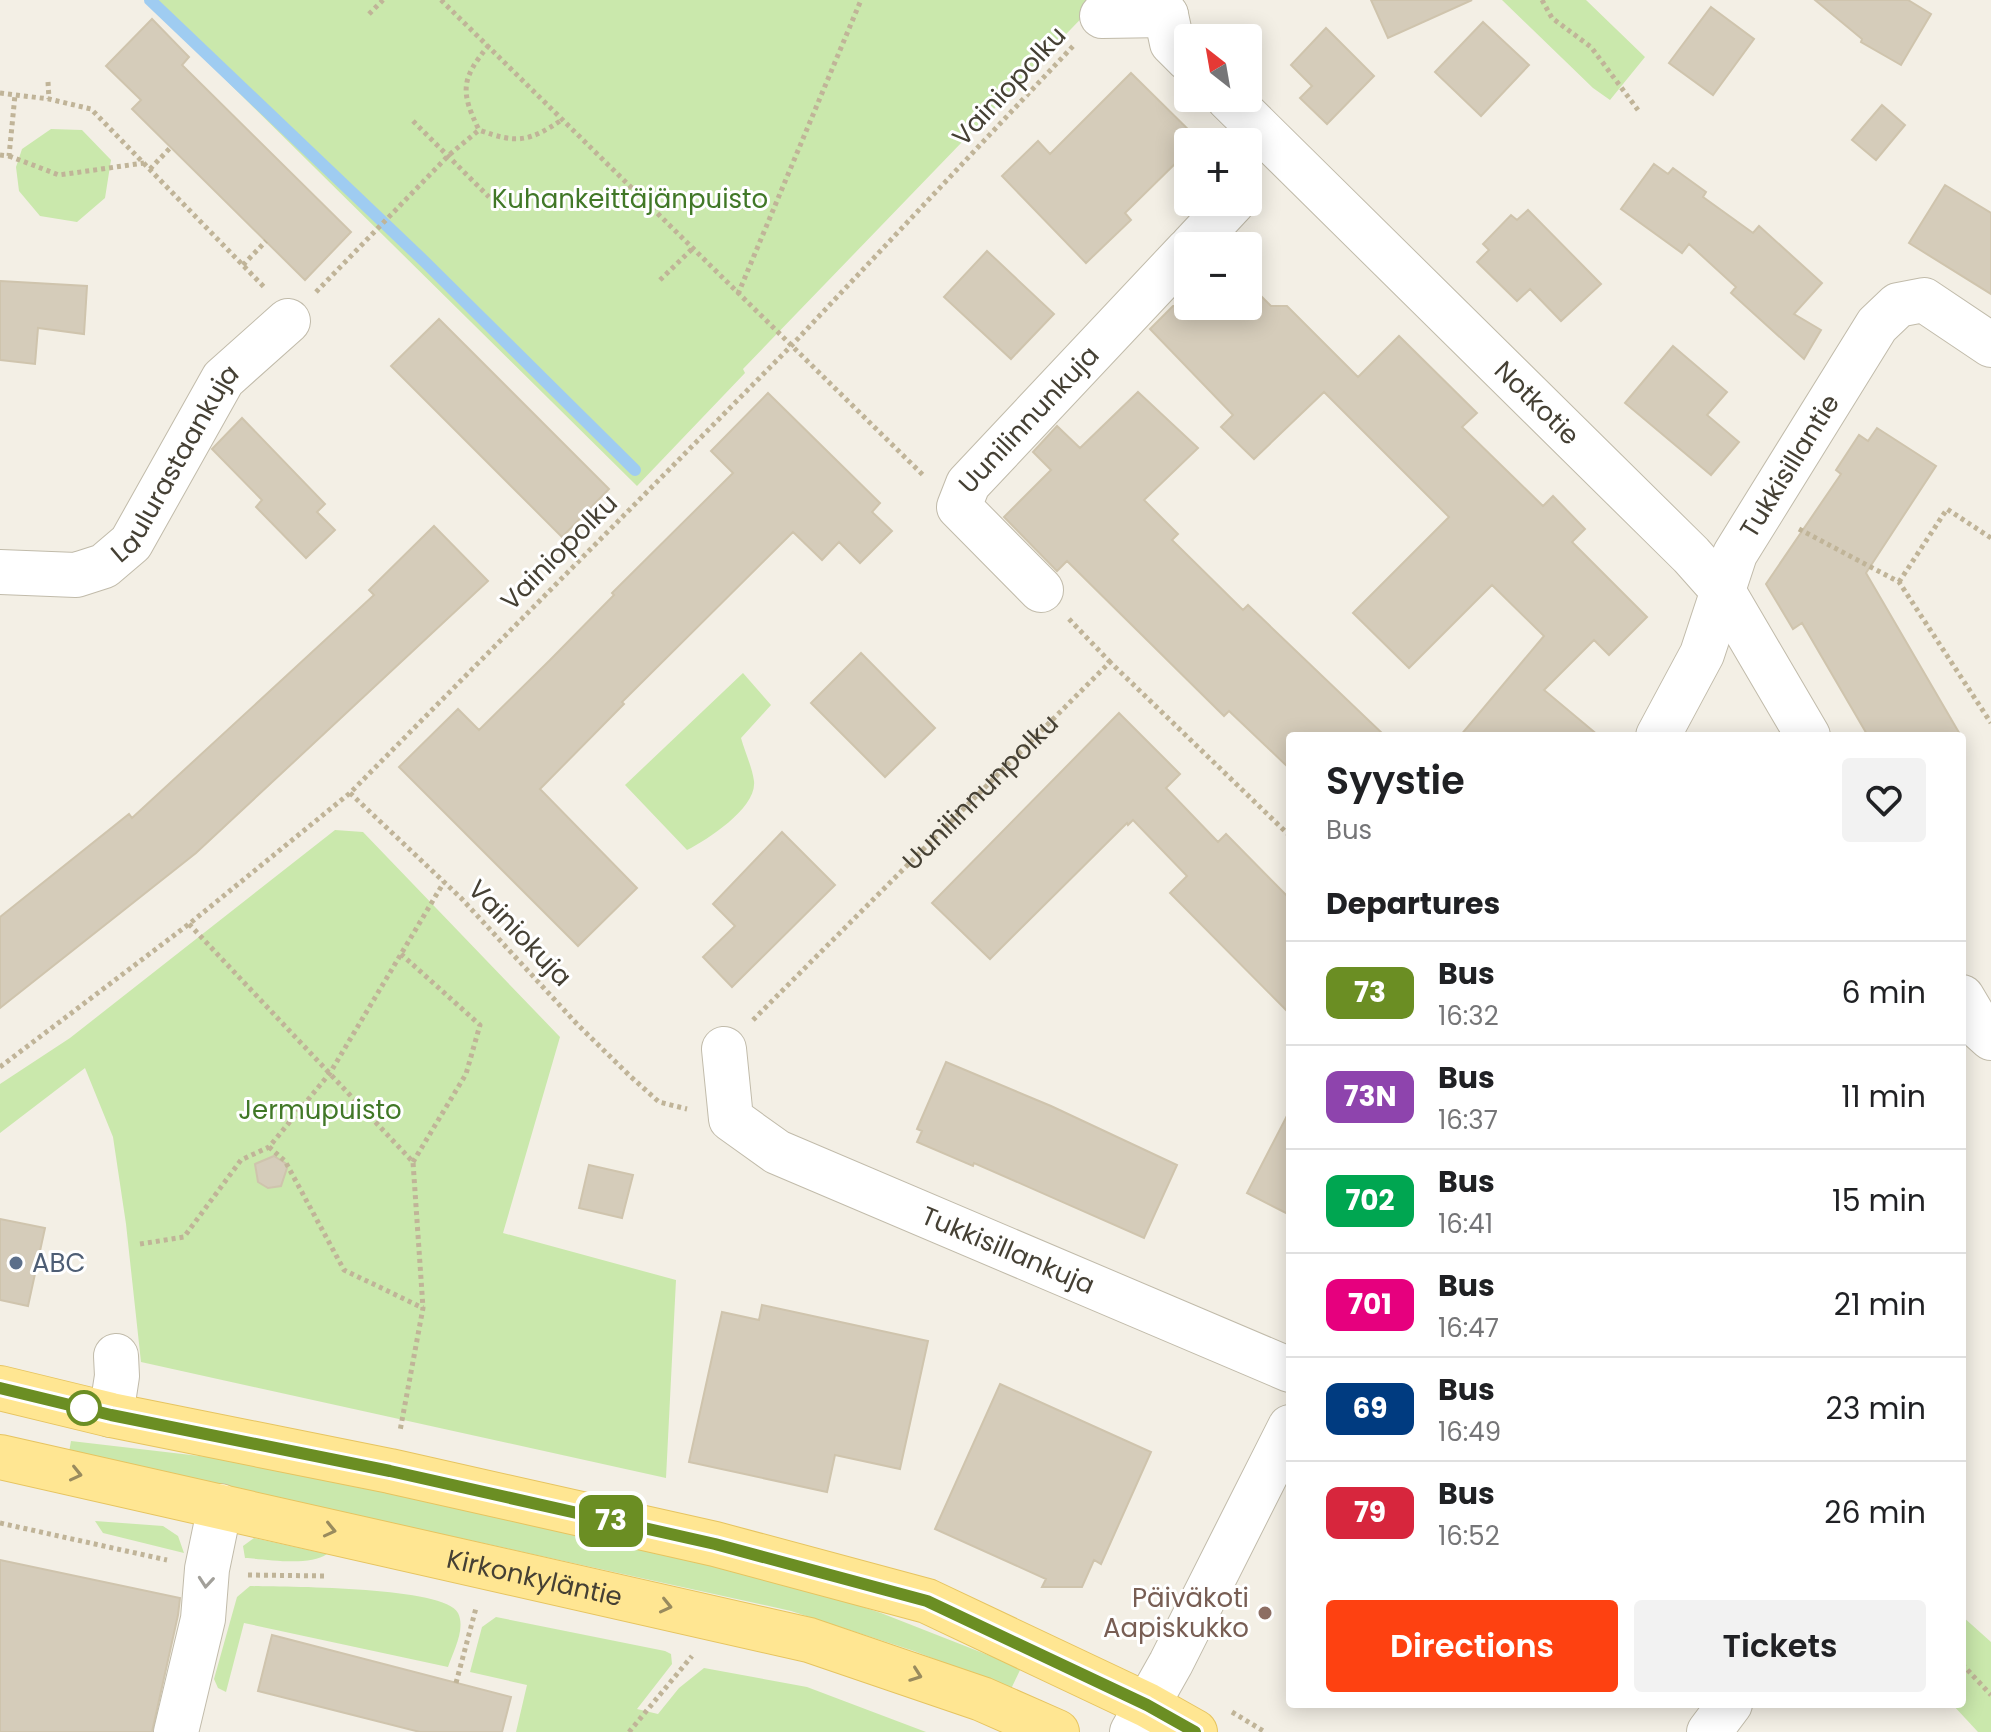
<!DOCTYPE html>
<html lang="en">
<head>
<meta charset="utf-8">
<style>
	:root { --surface:#fff; --page:#f2f2f2; --text:#202124; --muted:#757577; --line:#e0e0e0; --accent:#fe4111 }
	body { margin:0; font-family:Poppins,sans-serif; background:var(--page); color:var(--text); height:100vh; display:flex; flex-direction:column; font-size:30px; white-space:nowrap }
	* { box-sizing:border-box; margin:0 }
	p { font-size:26px; color:var(--muted) }
	.icon { flex:none; width:44px; height:44px; fill:none; stroke:currentColor; stroke-width:2; stroke-linecap:round; stroke-linejoin:round }
	.map { position:relative; flex:1; overflow:hidden }
	.drawer { position:absolute; left:1286px; top:732px; width:680px; height:976px; display:flex; flex-direction:column; background:var(--surface); border-radius:8px; box-shadow:0 4px 20px #0003 }
	.drawer>* { flex:none }
	.badge { padding:0 16px; border-radius:12px; font-size:28px; line-height:52px }
	.needle { width:52px; rotate:329deg }
	.fabs { position:absolute; left:1174px; top:24px; display:grid; gap:16px }
	.fabs a { display:grid; place-items:center; width:88px; height:88px; border-radius:8px; background:var(--surface); box-shadow:0 4px 20px #0003; font-size:40px }
	.map>.badge { position:absolute; translate:-50% -50%; box-shadow:0 0 0 4px #fff }
	h2 { padding:0 40px; font-size:30px; line-height:72px }
	.round { display:grid; place-items:center; flex:none; width:84px; height:84px; border-radius:8px; background:var(--page) }
	.head { display:flex; align-items:center; justify-content:space-between; height:136px; padding:0 40px }
	h1 { font-size:38px; font-weight:600; line-height:60px }
	.cta { display:flex; gap:16px; margin-top:auto; padding:16px 40px }
	.cta a { flex:1; height:92px; border-radius:8px; background:var(--accent); color:#fff; font-size:32px; font-weight:600; line-height:92px; text-align:center }
	.cta a+a { background:var(--page); color:var(--text) }
	ul { padding:0; list-style:none }
	li { display:flex; align-items:center; gap:24px; height:104px; padding:0 40px; border-top:2px solid var(--line) }
	li div { flex:1 }
	li b { display:block; font-size:30px }
	li em { font-style:normal }
	li .badge { min-width:88px; font-weight:700; text-align:center }
	.map>svg:first-child { display:block }
	.green { fill:#cae8ac }
	.lines { fill:none; stroke-linecap:round; stroke-linejoin:round }
	.stream { stroke:#9fccf1; stroke-width:12 }
	.building { fill:#d5ccba; stroke:#cfc4ad; stroke-width:2 }
	.minor-casing { stroke:#c1bbaa; stroke-width:46 }
	.major-casing { stroke:#e6c460; stroke-width:46 }
	.path { stroke:#c0b498; stroke-width:5; stroke-dasharray:4 4; stroke-linecap:butt }
	.minor { stroke:#fff; stroke-width:44 }
	.major { stroke:#ffe692; stroke-width:44 }
	.oneway { stroke:#998b5e }
	.oneway2 { stroke:#a2a09a }
	.line-casing { stroke:#fff; stroke-width:18 }
	.line { stroke:#6b8e23; stroke-width:12 }
	.service-dot { fill:#5c6f8a; stroke:#fff; stroke-width:3 }
	.stop-dot { fill:#fff; stroke:#6b8e23; stroke-width:4 }
	.education-dot { fill:#8d6e63; stroke:#fff; stroke-width:3 }
	.labels { text-anchor:middle; dominant-baseline:central; stroke-width:6; stroke-linejoin:round; paint-order:stroke }
	.street-label { font-size:26px; fill:#454034; stroke:#fff }
	.park-label { font-size:26px; fill:#417827; stroke:#fff }
	.service-label { font-size:26px; fill:#4e5e75; stroke:#fff; text-anchor:start }
	.education-label { font-size:26px; fill:#785e54; stroke:#fff; text-anchor:end }
</style>
</head>
<body>
<div class="map">
<svg width="1991" height="1732" viewBox="0 0 1991 1732">
	<rect width="100%" height="100%" fill="#f3efe5"/>
	<path class="green" d="M145,0H1099L743,369L745,373L637,486Z
		M1502,0H1586L1645,57L1610,100L1593,88Z
		M51,129L82,130L111,160L105,198L77,222L40,216L19,191L16,167L22,149Z
		M743,673L771,705L741,738C745,752 752,767 754,781C757,808 708,839 687,850L625,785Z
		M335,830L363,832L560,1037L503,1233L676,1280L666,1478L141,1362L126,1224L113,1137L85,1068L0,1133V1084L70,1038Z
		M71,1441L251,1462L650,1548L808,1589L881,1613L1021,1668L1011,1689L914,1651L791,1611L69,1452Z
		M95,1521L163,1526L178,1536L184,1553L103,1533Z
		M254,1538L327,1554C309,1567 266,1559 245,1558L243,1546Z
		M250,1586C282,1587 444,1586 458,1613C466,1629 453,1652 448,1667L244,1623L226,1692L218,1688L214,1679L237,1597Z
		M1962,1616L1991,1642V1732H1978L1952,1704H1962Z
		M496,1617L665,1651L671,1654L672,1664L637,1709L658,1714L679,1688L704,1668L807,1687L926,1732H516L527,1685L470,1672L482,1627Z"/>
	<g class="lines">
		<path class="stream" d="M150,0L425,262L635,470"/>
	</g>
	<path class="building" d="M1371,0H1472L1388,38Z
		M1815,0H1908L1931,14L1901,65L1861,42L1862,39Z
		M1711,7L1754,39L1713,95L1669,63Z
		M152,19L189,57L182,65L351,232L305,280L132,109L141,100L106,66Z
		M1483,22L1529,65L1481,116L1435,72Z
		M1326,28L1374,76L1327,124L1300,98L1312,86L1291,65Z
		M1131,73L1199,140L1188,142V151L1125,213L1131,220L1086,263L1002,176L1038,141L1050,154Z
		M1882,105L1905,125L1876,160L1852,140Z
		M1654,164L1668,174L1673,168L1706,192L1703,197L1753,233L1759,226L1822,283L1794,314L1821,330L1804,359L1731,293L1736,287L1689,244L1682,253L1621,209Z
		M1945,185L1991,213V294L1909,243Z
		M1528,210L1601,284L1561,321L1530,289L1517,301L1477,262L1489,250L1483,244L1511,215L1517,220Z
		M987,251L1054,314L1011,359L944,297Z
		M0,281L87,286L84,334L38,328L35,364L0,360Z
		M1248,283L1271,306H1287L1358,377L1399,336L1477,413L1462,427L1543,506L1553,496L1585,529L1572,542L1647,617L1609,655L1594,640L1544,690L1599,736H1460L1544,636L1492,585L1409,668L1353,613L1449,517L1324,392L1254,459L1221,427L1233,415L1150,329L1173,306H1248Z
		M439,319L609,489L562,537L391,366Z
		M1673,346L1727,392L1707,415L1739,442L1711,475L1625,403Z
		M1138,392L1198,448L1144,500L1178,534L1172,540L1243,610L1248,605L1385,736H1290V769L1229,711L1224,716L1067,561L1057,571L1004,517L1051,470L1033,452L1057,426L1080,448Z
		M768,393L880,503L872,512L892,531L860,563L839,542L822,560L793,532L622,702L624,704L540,789L637,888L578,946L399,767L458,709L479,730L550,660L614,595L612,593L733,473L711,451Z
		M242,418L325,504L317,512L335,530L306,558L256,507L262,500L212,449Z
		M1877,428L1936,466L1866,573L1961,736H1868L1802,623L1793,629L1766,584L1841,474L1836,470L1859,435L1868,441Z
		M434,526L488,581L196,853L0,1008V917L129,814L132,818L374,595L369,590Z
		M861,653L935,728L885,777L811,703Z
		M1119,713L1180,774L1166,788L1218,842L1226,834L1290,899V1014L1170,893L1187,876L1133,820L1128,825L1127,823L990,959L932,903Z
		M782,832L835,885L732,987L703,957L735,926L713,904Z
		M946,1062L1051,1106L1177,1165L1144,1238L974,1163L973,1166L917,1142L922,1131L917,1129Z
		M1290,1110V1215L1247,1193Z
		M274,1156L288,1165L281,1186L268,1188L258,1182L255,1164Z
		M589,1165L633,1175L622,1218L579,1208Z
		M0,1219L45,1228L28,1306L0,1300Z
		M762,1305L928,1341L900,1469L835,1455L827,1492L689,1462L722,1312L759,1320Z
		M1000,1384L1151,1452L1101,1564L1094,1560L1082,1587H1042L1046,1579L935,1529Z
		M0,1560L180,1598L178,1615L152,1732H0Z
		M272,1635L511,1697L502,1732H420L258,1691Z"/>
	<g class="lines">
		<defs>
			<g id="minor">
				<path d="M1166,15L1172,43L1188,59"/>
				<path d="M1102,16L1166,15"/>
				<path id="s2" d="M1228,98L1691,555L1723,591L1808,736"/>
				<path d="M1192,246L1233,202"/>
				<path id="s3" d="M0,572L76,575L104,566L131,543L223,379L288,321"/>
				<path id="s4" d="M1041,590L959,507L968,484L1188,250"/>
				<path id="s5" d="M1658,736L1702,654L1735,554L1877,325L1898,305L1924,300L1991,345"/>
				<path d="M1962,997L1981,1029L1991,1038"/>
				<path id="s6" d="M724,1049L731,1119L777,1152L1290,1370"/>
				<path d="M111,1415L117,1376L116,1356"/>
				<path d="M176,1732L203,1619L207,1569L220,1506"/>
				<path d="M1132,1732L1171,1663L1290,1427"/>
				<path d="M1709,1732L1730,1704"/>
			</g>
			<g id="major">
				<path d="M0,1388L111,1415L390,1471L715,1544L927,1601L1147,1705L1195,1732"/>
				<path id="s7" d="M0,1457L809,1640L982,1699L1057,1732"/>
			</g>
		</defs>
		<use href="#minor" class="minor-casing"/>
		<use href="#major" class="major-casing"/>
		<g class="path">
			<path d="M441,0L925,477"/>
			<path d="M1542,0L1552,18L1591,47L1638,110"/>
			<path d="M369,14L383,0"/>
			<path d="M489,45C461,79 460,91 479,130C517,144 529,142 563,119"/>
			<path d="M48,82L49,99"/>
			<path d="M0,93L49,99L91,109L266,289"/>
			<path d="M413,121L489,197"/>
			<path d="M0,155L9,156L15,95"/>
			<path d="M9,156L59,175L144,163"/>
			<path d="M150,169L171,147"/>
			<path d="M243,265L266,241"/>
			<path d="M660,280L692,249"/>
			<path d="M316,292L449,155L479,130"/>
			<path d="M738,294L861,0"/>
			<path d="M1799,529L1899,582L1991,723"/>
			<path d="M1899,582L1947,509L1991,538"/>
			<path d="M1069,619L1110,662"/>
			<path d="M350,793L461,898L577,1024L630,1076L659,1102L687,1109"/>
			<path d="M189,924L413,1162L423,1308L400,1431"/>
			<path d="M401,954L480,1025L466,1074L413,1162"/>
			<path id="s1" d="M753,1020L1110,662L1290,836"/>
			<path d="M0,1067L189,924L350,793L791,346L1075,44"/>
			<path d="M269,1147L285,1161L344,1270L423,1308"/>
			<path d="M140,1244L184,1237L241,1160L269,1147L330,1073L444,882"/>
			<path d="M0,1523L167,1560"/>
			<path d="M248,1575L326,1576"/>
			<path d="M1962,1664L1991,1695"/>
			<path d="M456,1683L476,1608"/>
			<path d="M1232,1712L1265,1732"/>
			<path d="M629,1732L692,1656"/>
		</g>
		<use href="#minor" class="minor"/>
		<use href="#major" class="major"/>
	</g>
	<defs><path id="oneway-chevron" d="M-2-3.5L2.5 0L-2 3.5" fill="none" stroke-width="1.6" stroke-linecap="round" stroke-linejoin="round" transform="scale(2)"/></defs>
	<g class="oneway">
		<use href="#oneway-chevron" transform="translate(76 1474) rotate(13)"/>
		<use href="#oneway-chevron" transform="translate(330 1530) rotate(13)"/>
		<use href="#oneway-chevron" transform="translate(666 1606) rotate(13)"/>
		<use href="#oneway-chevron" transform="translate(916 1675) rotate(20)"/>
	</g>
	<use class="oneway2" href="#oneway-chevron" transform="translate(206 1582) rotate(95)"/>
	<g class="lines">
		<defs>
			<path id="line" d="M0,1388L111,1415L390,1471L715,1544L927,1601L1147,1705L1195,1732"/>
		</defs>
		<use href="#line" class="line-casing"/>
		<use href="#line" class="line"/>
	</g>
	<circle class="service-dot" cx="16" cy="1263" r="8"/>
	<circle class="stop-dot" cx="84" cy="1408" r="16"/>
	<circle class="education-dot" cx="1265" cy="1613" r="8"/>
	<g class="labels">
		<g class="street-label">
			<text transform="translate(1009 86) rotate(-47)">Vainiopolku</text>
			<text stroke="none"><textPath href="#s2" startOffset="434">Notkotie</textPath></text>
			<text stroke="none"><textPath href="#s4" startOffset="230">Uunilinnunkuja</textPath></text>
			<text stroke="none"><textPath href="#s3" startOffset="232">Laulurastaankuja</textPath></text>
			<text stroke="none"><textPath href="#s5" startOffset="302">Tukkisillantie</textPath></text>
			<text transform="translate(559 552) rotate(-45)">Vainiopolku</text>
			<text stroke="none"><textPath href="#s1" startOffset="322">Uunilinnunpolku</textPath></text>
			<text transform="translate(520 933) rotate(46)">Vainiokuja</text>
			<text stroke="none"><textPath href="#s6" startOffset="378">Tukkisillankuja</textPath></text>
			<text stroke="none"><textPath href="#s7" startOffset="548">Kirkonkyläntie</textPath></text>
		</g>
		<g class="park-label">
			<text x="630" y="199">Kuhankeittäjänpuisto</text>
			<text x="320" y="1110">Jermupuisto</text>
		</g>
		<g class="service-label">
			<text x="32" y="1263">ABC</text>
		</g>
		<g class="education-label">
			<text x="1249" y="1598">Päiväkoti<tspan x="1249" dy="30">Aapiskukko</tspan></text>
		</g>
	</g>
</svg>
<div class="fabs">
<a><svg class="needle" viewBox="-14 -14 28 28"><path d="M0-13l5 13h-10z" fill="#e53935"/><path d="M0 13l5-13h-10z" fill="#757577"/></svg></a>
<a>+</a>
<a>−</a>
</div>
<b class="badge" style="left:611px;top:1521px;background:#6b8e23;color:#fff">73</b>
<section class="drawer">
<div class="head"><div><h1>Syystie</h1><p>Bus</p></div><a class="round"><svg class="icon" aria-label="heart" viewBox="0 0 24 24"><path d="M12 20l-8-8c-3-5 5-10 8-4 3-6 11-1 8 4z"/></svg></a></div>
<h2>Departures</h2>
<ul>
<li><span class="badge" style="background:#6b8e23;color:#fff">73</span><div><b>Bus</b><p>16:32</p></div><em>6 min</em></li>
<li><span class="badge" style="background:#8e44ad;color:#fff">73N</span><div><b>Bus</b><p>16:37</p></div><em>11 min</em></li>
<li><span class="badge" style="background:#00a651;color:#fff">702</span><div><b>Bus</b><p>16:41</p></div><em>15 min</em></li>
<li><span class="badge" style="background:#e6007e;color:#fff">701</span><div><b>Bus</b><p>16:47</p></div><em>21 min</em></li>
<li><span class="badge" style="background:#003b80;color:#fff">69</span><div><b>Bus</b><p>16:49</p></div><em>23 min</em></li>
<li><span class="badge" style="background:#d7263d;color:#fff">79</span><div><b>Bus</b><p>16:52</p></div><em>26 min</em></li>
</ul>
<div class="cta"><a>Directions</a><a>Tickets</a></div>
</section>
</div>
</body>
</html>
